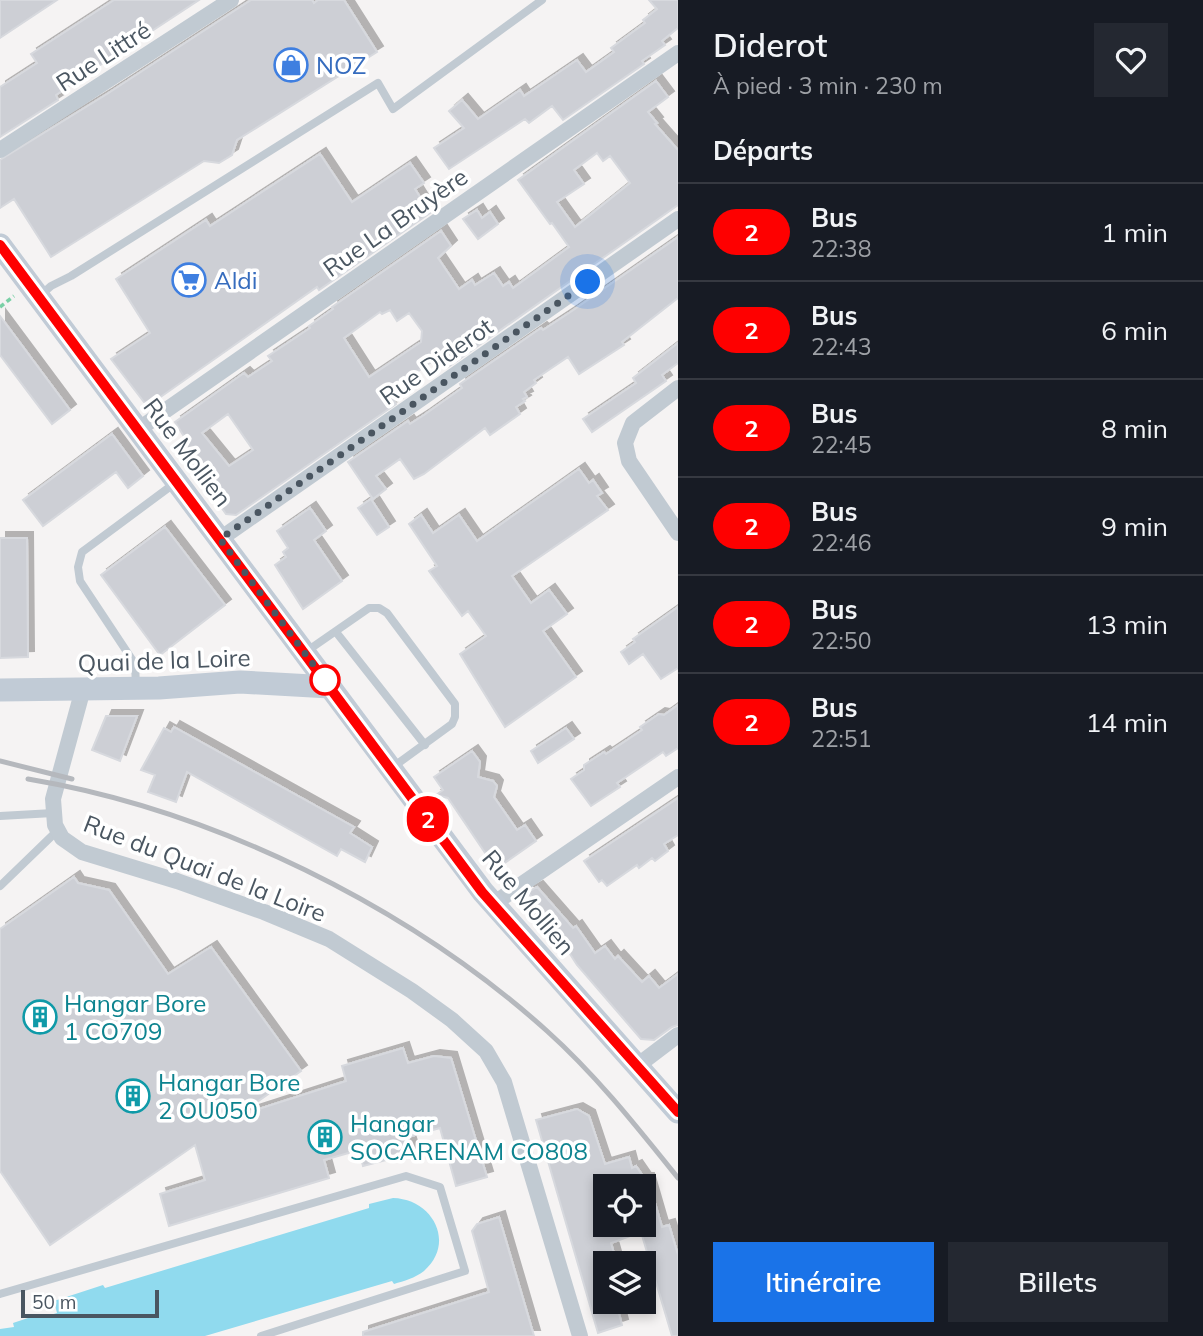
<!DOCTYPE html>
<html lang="fr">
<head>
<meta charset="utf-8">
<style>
	:root { --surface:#171b24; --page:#242831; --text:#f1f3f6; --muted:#9ea1a6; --line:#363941; --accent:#1a73e8 }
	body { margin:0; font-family:Mulish,sans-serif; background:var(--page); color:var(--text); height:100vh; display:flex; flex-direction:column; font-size:26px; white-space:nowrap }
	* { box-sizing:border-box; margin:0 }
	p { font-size:23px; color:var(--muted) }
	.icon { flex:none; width:38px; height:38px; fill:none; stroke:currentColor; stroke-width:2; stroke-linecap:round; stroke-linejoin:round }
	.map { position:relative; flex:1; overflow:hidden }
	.details { display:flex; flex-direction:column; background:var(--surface); width:525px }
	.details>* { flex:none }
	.badge { padding:0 14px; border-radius:23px; font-size:24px; line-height:46px }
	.fabs { position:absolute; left:593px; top:1174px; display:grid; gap:14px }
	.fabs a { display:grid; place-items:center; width:63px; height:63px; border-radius:0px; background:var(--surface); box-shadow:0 4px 10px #0003; font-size:35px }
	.scale { position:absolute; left:21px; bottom:18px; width:138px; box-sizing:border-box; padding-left:7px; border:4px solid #4a5661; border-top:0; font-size:19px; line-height:24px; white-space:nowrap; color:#4a5661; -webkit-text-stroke:5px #fff; paint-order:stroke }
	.you { position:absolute; width:35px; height:35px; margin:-18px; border:5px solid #fff; border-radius:50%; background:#1a73e8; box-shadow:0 0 0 10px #1a73e833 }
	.map>.badge { position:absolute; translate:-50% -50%; box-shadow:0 0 0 4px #fff }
	h2 { padding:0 35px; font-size:26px; line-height:63px }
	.round { display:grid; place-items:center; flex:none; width:74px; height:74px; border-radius:0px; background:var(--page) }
	.summary { display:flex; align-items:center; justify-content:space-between; height:119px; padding:0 35px }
	h1 { font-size:33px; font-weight:600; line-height:52px }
	.primary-button { display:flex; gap:14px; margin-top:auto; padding:14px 35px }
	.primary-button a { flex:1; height:80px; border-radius:0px; background:var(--accent); color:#fff; font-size:28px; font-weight:600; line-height:80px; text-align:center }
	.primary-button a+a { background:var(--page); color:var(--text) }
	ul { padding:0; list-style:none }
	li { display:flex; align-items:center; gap:21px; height:98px; padding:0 35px; border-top:2px solid var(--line) }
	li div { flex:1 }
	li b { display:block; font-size:26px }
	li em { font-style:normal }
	li .badge { min-width:77px; font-weight:700; text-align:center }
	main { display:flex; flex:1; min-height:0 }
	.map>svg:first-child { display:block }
	.water { fill:#90daee }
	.building { fill:#cdcfd5; stroke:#d7d9de; stroke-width:2; fill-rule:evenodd; filter:url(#shadow) }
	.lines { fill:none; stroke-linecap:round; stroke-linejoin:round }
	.path { stroke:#7ad0a6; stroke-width:3.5; stroke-dasharray:5 3.5; stroke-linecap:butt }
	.lane { stroke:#c1cad2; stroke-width:8 }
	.street { stroke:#c1cad2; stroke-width:16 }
	.secondary { stroke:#c1cbd6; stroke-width:23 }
	.rail { stroke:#b5b8bd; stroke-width:5 }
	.line-casing { stroke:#fff; stroke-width:16 }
	.line { stroke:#fe0000; stroke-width:10 }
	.walk { stroke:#4a5661; stroke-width:7; stroke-dasharray:0 12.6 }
	.stop-dot { fill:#fff; stroke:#fe0000; stroke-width:3.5 }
	.labels { text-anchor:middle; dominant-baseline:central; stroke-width:7; stroke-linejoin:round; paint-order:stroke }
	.street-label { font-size:24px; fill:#4a5661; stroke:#fff }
	.shop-label { font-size:24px; fill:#366cbe; stroke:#fff; text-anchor:start }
	.culture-label { font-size:24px; fill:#0d838f; stroke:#fff; text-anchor:start }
</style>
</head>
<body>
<main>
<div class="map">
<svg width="678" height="1336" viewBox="0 0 678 1336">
	<defs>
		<filter id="shadow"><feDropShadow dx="6" dy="-6" stdDeviation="0" flood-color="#0004"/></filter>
	</defs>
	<rect width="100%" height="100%" fill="#f5f3f3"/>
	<path class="water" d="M393,1198C433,1199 456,1243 424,1271C415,1278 404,1281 394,1284L392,1281L205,1336H0V1329L14,1327L13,1323L37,1315L40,1318L57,1313L54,1301L103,1285L105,1288L369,1208V1204Z"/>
	<path class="building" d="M0,0H57L0,38Z
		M114,0H199L79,79L56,95L58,100L0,137V87L37,63L31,54Z
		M251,0H312L314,3L318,0H344L377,52L237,140L232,155L219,163L204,161L51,257L14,199L0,208V160L107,94Z
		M649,0H678V28L662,41L665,45L642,61L644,64L563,120L552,106L529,123L525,119L449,169L434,148L464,128L449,111L462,100L478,119L520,90L524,96L577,60L586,72L614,52L611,48L645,23L643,20L657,9Z
		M656,81L668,97L648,112L657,123L655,124L678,150V205L448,367L440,356L388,392L396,404L236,515L226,514L179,449L188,443L175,422L244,373L248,377L272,361L268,356L310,328L309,326L333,309L332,307L441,231L451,246L438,258L459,289L472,280L475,285L494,273L503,286L509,282L513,288L569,247L552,223L550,224L518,180ZM597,153L603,161L610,156L630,183L575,227L557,202L584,184L574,170ZM390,310L397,321L409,313L422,331L421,342L369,377L344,338L380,312L382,314ZM228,414L253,450L229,466L202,433Z
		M320,154L352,202L410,163L424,183L415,189L430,213L319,290L317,287L152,403L144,402L111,359L150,333L116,279L206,220L210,226Z
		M477,210L482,218L490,212L498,224L478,239L463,219Z
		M678,237V298L622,342L624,345L579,374L568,357L534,380L536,383L524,392L527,397L523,399L525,401L516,407L520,414L490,435L485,428L424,474L414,479L400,459L376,476L386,489L373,499L348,462L408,421L410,424L424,415L462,388L460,384L541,328L543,330L572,311Z
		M0,316L70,410L52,424L0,355Z
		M678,343V363L662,375L666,381L592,432L583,419L636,383L633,378Z
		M112,434L143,476L128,488L116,472L43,526L23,500Z
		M579,469L589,483L593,480L602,493L597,496L608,510L512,576L531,603L549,590L567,614L543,631L576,677L505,727L460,654L486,636L468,611L462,616L429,571L437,566L409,524L421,515L433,533L459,515L477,541Z
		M371,499L389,527L377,535L358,508Z
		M310,508L326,531L314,540L342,581L303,609L275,565L286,557L283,552L288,548L277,531Z
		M165,527L225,605L160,655L101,575Z
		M0,538H27L28,657L0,658Z
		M678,607V668L661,679L643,654L629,664L621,652L635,642L633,639Z
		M678,705V748L666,756L663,752L617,783L620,787L591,806L571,779L584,770V765L604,752L606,754L642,730L640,727L659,714L664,715Z
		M106,716H137L120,761L92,750Z
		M174,727L354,827L350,833L372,847L365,862L341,849L337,856L187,772L176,802L148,792L155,775L141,770L164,728L171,732Z
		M566,728L574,739L538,763L531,751Z
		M472,751L480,762L478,777L493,781L497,786L494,797L517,830L525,825L536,841L496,869L448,798L436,795L443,790L434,777Z
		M678,798V835L664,844L668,851L655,861L652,858L639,868L637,865L607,886L602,880L599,882L584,861Z
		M74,877L78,883L109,890L168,974L211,947L301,1071L237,1116L346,1081L342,1066L403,1048L408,1063L434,1056L451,1058L487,1177L456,1186L440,1128L408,1137L413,1153L363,1166L359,1150L324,1160L329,1178L169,1226L160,1194L205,1180L195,1145L50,1245L0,1171V929Z
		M537,887L573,928L576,926L595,953L605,946L615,959L618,956L642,982L649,976L659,988L678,974V1025L672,1027L654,1040L641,1039L577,965L550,923L544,928L530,912L532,898L528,892Z
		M577,1109L589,1116L605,1164L629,1157L632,1168L636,1166L645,1179H648L662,1227L669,1225L678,1255V1336H672L641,1232L611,1243L617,1264H606V1302H616L622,1325L598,1333L536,1120ZM601,1186H644V1225H606V1203Z
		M499,1217L534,1336H363V1332L489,1292L472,1231L477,1224Z"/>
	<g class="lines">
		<path class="path" d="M0,307L14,296"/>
		<path class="lane" d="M42,294L51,286L71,276L378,83L393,109L542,0
			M336,632L425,745
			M307,651L369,608H379L387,613L455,704V717L452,724L393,767
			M136,686L135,664L80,581L78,567L82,552L175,483
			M0,816L53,813
			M0,886L57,831
			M0,1294L406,1176L440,1187L465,1271L261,1336"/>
		<path class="street" d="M0,150L231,0
			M678,388L633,423L625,443L629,461L678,533
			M139,429L678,53
			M220,539L678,219
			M83,689L53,799L55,825L62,838L82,852L177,881L264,912L329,939L412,991L452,1020L486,1051L504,1082L580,1336
			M493,904L678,777
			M637,1066L678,1035"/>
		<path class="secondary" d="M0,245L483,892L678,1112
			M0,690L159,688L240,682L330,687"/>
		<path class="rail" d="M0,761L72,779
			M28,779C213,810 408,906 547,1031C596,1075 637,1127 678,1178"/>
	</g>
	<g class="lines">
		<defs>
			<path id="line" d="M0,245L482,892L678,1112"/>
		</defs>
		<use href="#line" class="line-casing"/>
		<use href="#line" class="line"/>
		<path class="walk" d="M325,680L330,687L220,539L588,282"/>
	</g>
	<defs>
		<symbol id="shop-ring" viewBox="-11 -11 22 22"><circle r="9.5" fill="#fff" stroke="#3f7fe0" stroke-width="1.5"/><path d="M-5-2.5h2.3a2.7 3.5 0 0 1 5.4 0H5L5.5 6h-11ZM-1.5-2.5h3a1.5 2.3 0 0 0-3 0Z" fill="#3f7fe0"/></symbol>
		<symbol id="supermarket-ring" viewBox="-11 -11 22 22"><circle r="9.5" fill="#fff" stroke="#3f7fe0" stroke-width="1.5"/><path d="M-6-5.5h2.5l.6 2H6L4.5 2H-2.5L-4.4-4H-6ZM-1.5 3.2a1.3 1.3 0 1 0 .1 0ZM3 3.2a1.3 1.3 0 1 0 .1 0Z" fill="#3f7fe0"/></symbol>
		<symbol id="building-ring" viewBox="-11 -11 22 22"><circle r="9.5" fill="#fff" stroke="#0f9aa8" stroke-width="1.5"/><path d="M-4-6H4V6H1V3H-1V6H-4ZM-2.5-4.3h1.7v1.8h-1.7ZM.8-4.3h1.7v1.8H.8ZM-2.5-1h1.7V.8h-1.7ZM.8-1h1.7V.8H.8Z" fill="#0f9aa8"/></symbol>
	</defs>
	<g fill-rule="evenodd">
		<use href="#shop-ring" x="272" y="46" width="38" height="38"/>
		<use href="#supermarket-ring" x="170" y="261" width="38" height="38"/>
		<use href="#building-ring" x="21" y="998" width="38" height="38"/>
		<use href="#building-ring" x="114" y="1077" width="38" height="38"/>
		<use href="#building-ring" x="306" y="1118" width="38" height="38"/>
	</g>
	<circle class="stop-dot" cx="325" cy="680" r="14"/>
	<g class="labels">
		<g class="street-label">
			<text transform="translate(103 56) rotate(-33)">Rue Littré</text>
			<text transform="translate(395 222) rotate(-35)">Rue La Bruyère</text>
			<text transform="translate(436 361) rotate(-35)">Rue Diderot</text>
			<text transform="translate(188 452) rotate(53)">Rue Mollien</text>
			<text transform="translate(164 660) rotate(-2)">Quai de la Loire</text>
			<text transform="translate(205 868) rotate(21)">Rue du Quai de la Loire</text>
			<text transform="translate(529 902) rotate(50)">Rue Mollien</text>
		</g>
		<g class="shop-label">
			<text x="316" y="65">NOZ</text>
			<text x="214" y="280">Aldi</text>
		</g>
		<g class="culture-label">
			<text x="64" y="1003">Hangar Bore<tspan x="64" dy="28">1 CO709</tspan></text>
			<text x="158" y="1082">Hangar Bore<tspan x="158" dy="28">2 OU050</tspan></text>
			<text x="350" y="1123">Hangar<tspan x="350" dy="28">SOCARENAM CO808</tspan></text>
		</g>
	</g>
</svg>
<div class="fabs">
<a><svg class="icon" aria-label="locate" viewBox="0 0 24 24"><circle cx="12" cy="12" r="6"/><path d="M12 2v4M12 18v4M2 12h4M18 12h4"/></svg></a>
<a><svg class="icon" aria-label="layers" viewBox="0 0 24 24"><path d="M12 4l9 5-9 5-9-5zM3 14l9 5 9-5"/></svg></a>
</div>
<div class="scale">50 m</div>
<div class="you" style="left:588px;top:282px"></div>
<b class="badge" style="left:428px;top:819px;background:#fe0000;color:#fff">2</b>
</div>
<section class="details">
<div class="summary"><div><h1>Diderot</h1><p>À pied · 3 min · 230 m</p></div><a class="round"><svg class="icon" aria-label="heart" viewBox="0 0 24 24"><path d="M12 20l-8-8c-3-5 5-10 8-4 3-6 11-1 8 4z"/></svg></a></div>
<h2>Départs</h2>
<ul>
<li><span class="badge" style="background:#fe0000;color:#fff">2</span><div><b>Bus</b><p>22:38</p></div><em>1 min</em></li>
<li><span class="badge" style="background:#fe0000;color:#fff">2</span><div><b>Bus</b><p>22:43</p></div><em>6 min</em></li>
<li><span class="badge" style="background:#fe0000;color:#fff">2</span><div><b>Bus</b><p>22:45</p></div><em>8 min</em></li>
<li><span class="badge" style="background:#fe0000;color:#fff">2</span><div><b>Bus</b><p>22:46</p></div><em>9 min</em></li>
<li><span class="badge" style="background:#fe0000;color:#fff">2</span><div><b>Bus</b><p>22:50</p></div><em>13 min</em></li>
<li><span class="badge" style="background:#fe0000;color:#fff">2</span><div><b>Bus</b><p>22:51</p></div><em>14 min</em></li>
</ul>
<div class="primary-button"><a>Itinéraire</a><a>Billets</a></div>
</section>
</main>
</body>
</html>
